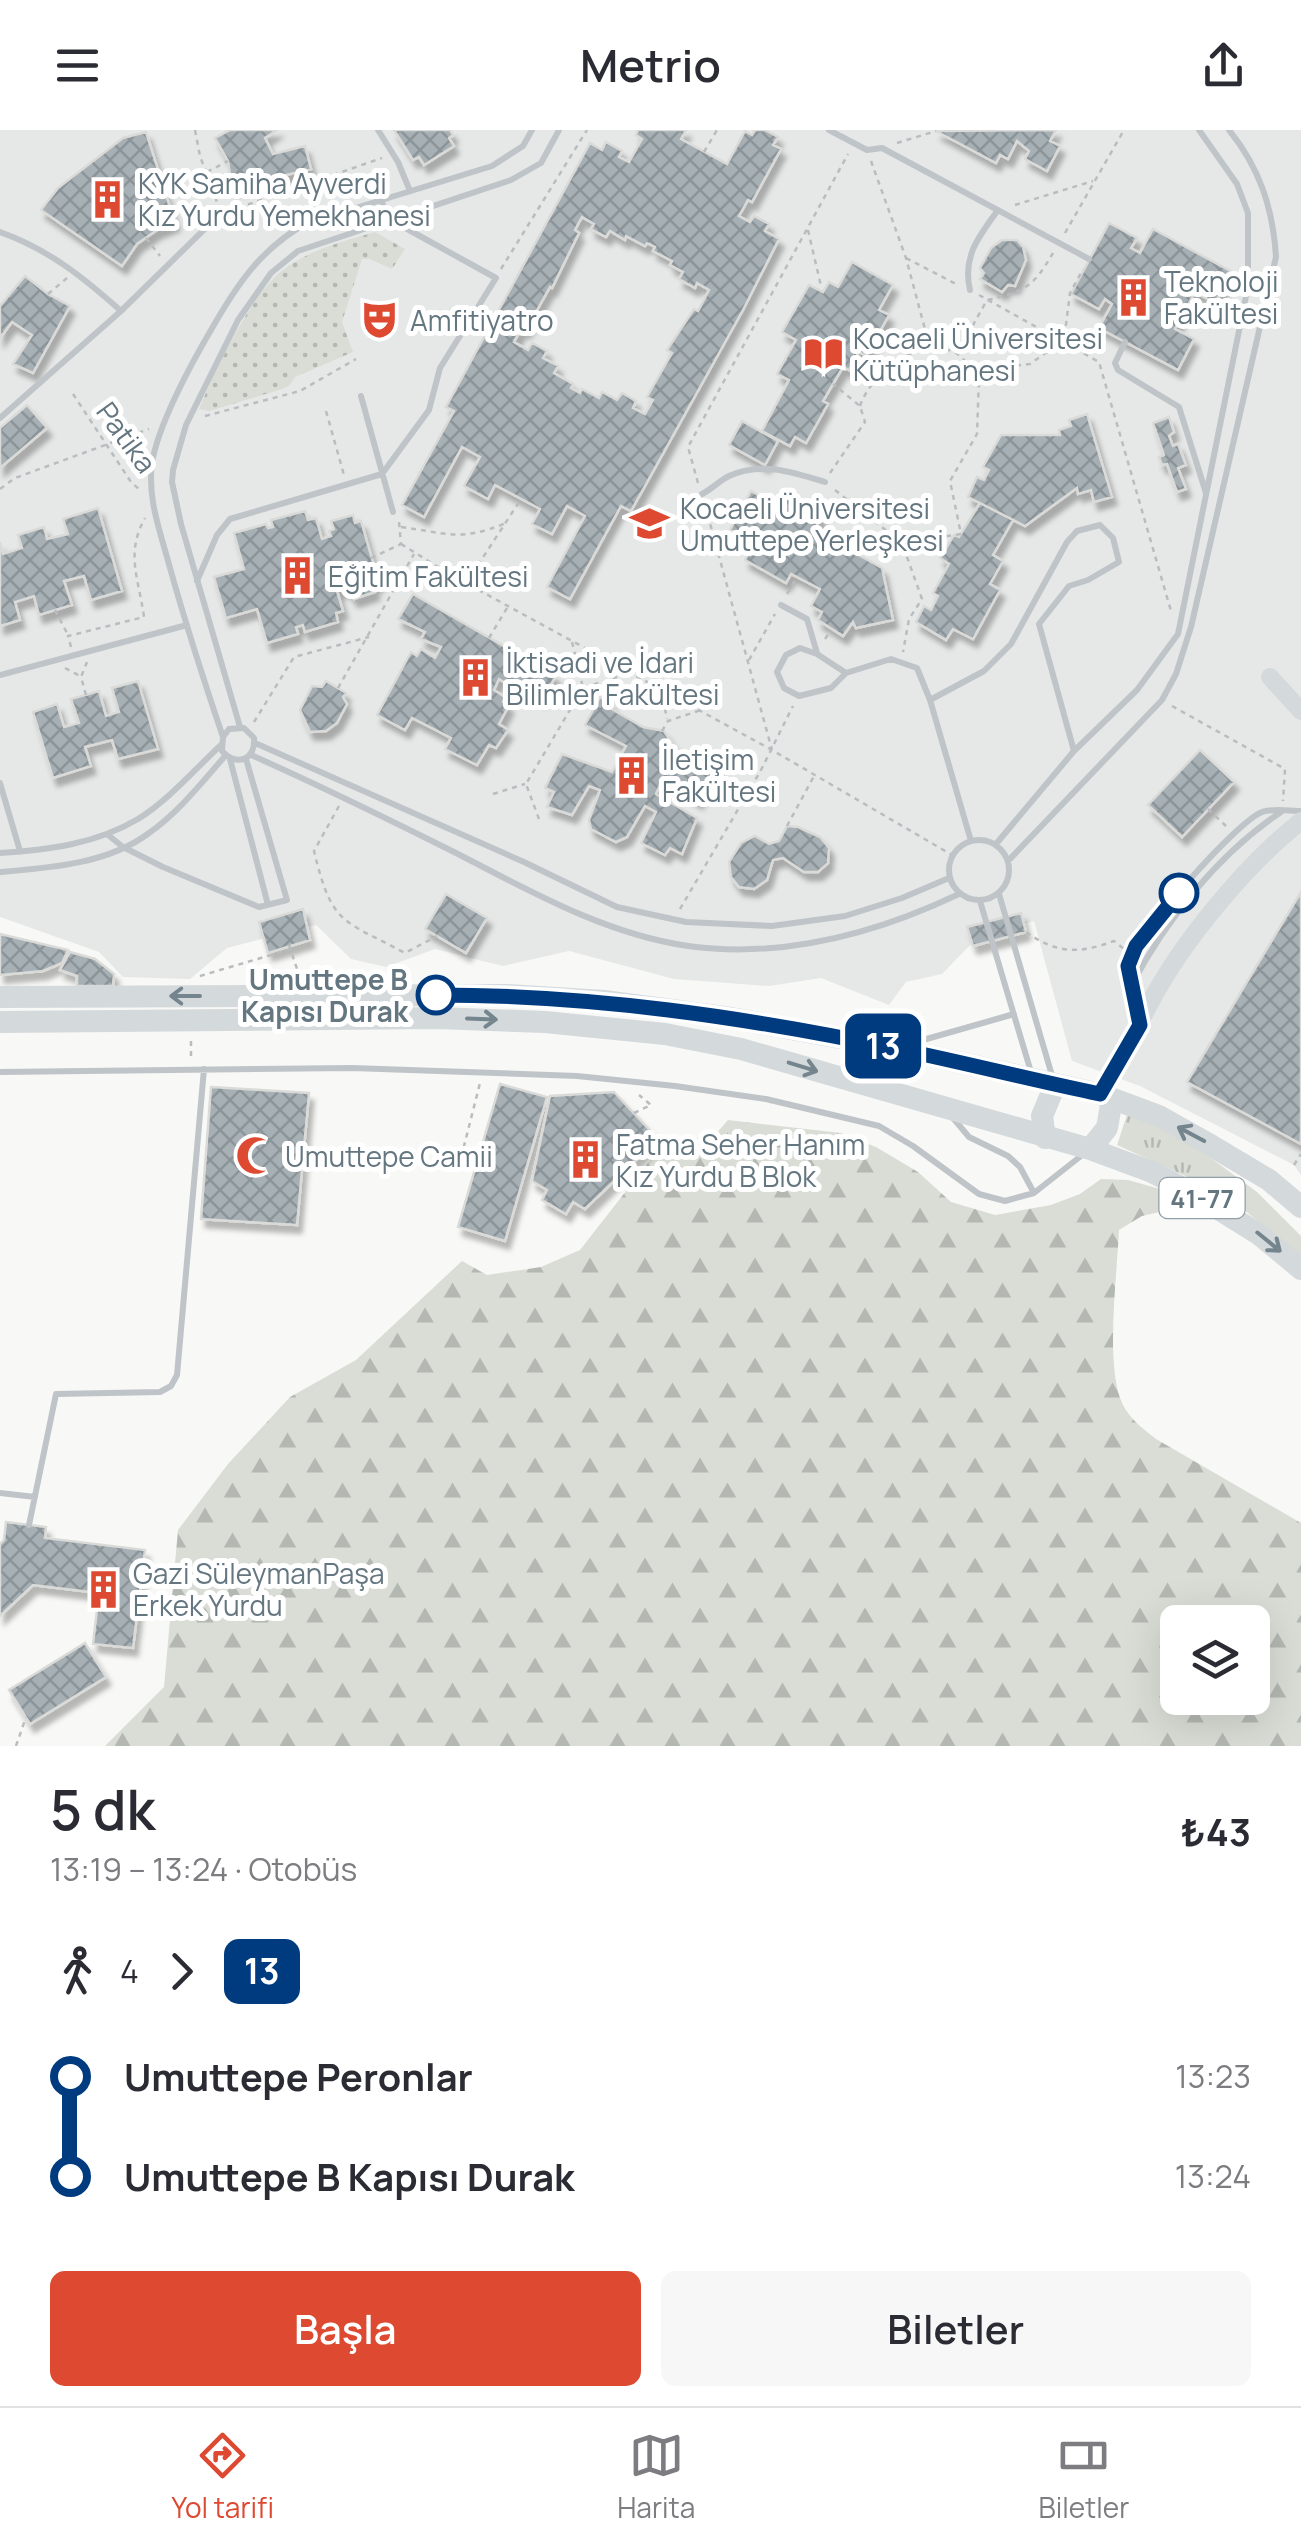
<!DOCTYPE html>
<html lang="tr">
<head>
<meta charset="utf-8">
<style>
	:root { --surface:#fff; --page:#f7f7f7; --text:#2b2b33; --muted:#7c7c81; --line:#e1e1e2; --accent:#dd4931 }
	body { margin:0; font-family:Manrope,sans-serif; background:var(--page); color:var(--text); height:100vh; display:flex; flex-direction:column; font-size:38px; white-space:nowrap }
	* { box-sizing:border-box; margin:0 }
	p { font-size:32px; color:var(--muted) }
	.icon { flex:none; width:55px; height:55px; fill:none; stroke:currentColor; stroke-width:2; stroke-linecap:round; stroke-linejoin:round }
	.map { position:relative; height:1616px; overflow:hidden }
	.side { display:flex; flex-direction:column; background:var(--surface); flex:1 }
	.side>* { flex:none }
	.badge { padding:0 20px; border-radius:15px; font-size:35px; line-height:65px }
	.buttons { position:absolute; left:1160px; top:1475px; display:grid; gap:20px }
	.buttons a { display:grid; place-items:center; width:110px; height:110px; border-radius:15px; background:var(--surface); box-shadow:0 10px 40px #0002; font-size:50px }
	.map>.badge { position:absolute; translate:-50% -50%; box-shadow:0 0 0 5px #fff }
	.legs { display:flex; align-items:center; gap:15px; height:110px; padding:0 50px; font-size:32px }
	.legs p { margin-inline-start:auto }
	.overview { display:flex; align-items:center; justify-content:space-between; height:170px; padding:0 50px }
	h1 { font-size:55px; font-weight:600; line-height:75px }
	.cta { display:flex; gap:20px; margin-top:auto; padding:20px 50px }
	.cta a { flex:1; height:115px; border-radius:15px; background:var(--accent); color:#fff; font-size:40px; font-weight:600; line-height:115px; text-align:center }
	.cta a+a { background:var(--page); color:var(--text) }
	ul { padding:0 50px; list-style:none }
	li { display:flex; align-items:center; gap:35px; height:100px; font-size:38px }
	li i { display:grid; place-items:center; width:15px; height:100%; margin:0 12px; background:currentColor }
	li i::after { content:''; width:25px; height:25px; margin:-12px; border:8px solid; border-radius:50%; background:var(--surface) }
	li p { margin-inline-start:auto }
	li:first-child i { background:linear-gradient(#0000 50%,currentColor 0) }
	li:last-child i { background:linear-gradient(currentColor 50%,#0000 0) }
	header { display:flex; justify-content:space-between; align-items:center; height:130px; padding:0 50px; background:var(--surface); font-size:45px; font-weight:600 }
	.tabs { display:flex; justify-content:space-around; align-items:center; height:140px; border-top:2px solid var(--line); background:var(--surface); font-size:28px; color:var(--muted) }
	.tabs a { display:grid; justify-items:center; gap:5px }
	.tabs .on { color:var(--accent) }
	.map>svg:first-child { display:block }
	.built { fill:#e6e8e7 }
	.grass { fill:url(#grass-tufts) }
	.forest { fill:url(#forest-firs); fill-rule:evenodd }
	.park { fill:url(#park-dots) }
	.building { fill:url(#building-cross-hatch); stroke:#dadad8; stroke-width:2.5; fill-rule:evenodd; filter:url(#shadow) }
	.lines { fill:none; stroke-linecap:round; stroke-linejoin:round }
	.path { stroke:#babdc0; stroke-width:2.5; stroke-dasharray:5 5; stroke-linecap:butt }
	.lane { stroke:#bfc4c8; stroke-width:6 }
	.secondary { stroke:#d4d9dc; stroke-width:18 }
	.highway { stroke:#d4d9dc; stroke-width:22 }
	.oneway { stroke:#75858e }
	.line-1-casing { stroke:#fff; stroke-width:22 }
	.line-1 { stroke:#003b80; stroke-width:15 }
	.stop-1-dot { fill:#fff; stroke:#003b80; stroke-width:5 }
	.labels { text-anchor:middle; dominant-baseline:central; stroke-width:10; stroke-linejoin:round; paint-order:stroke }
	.shield { fill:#fff; stroke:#929fa6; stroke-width:2.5 }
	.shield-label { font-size:25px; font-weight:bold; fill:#647680 }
	.poi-label { font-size:28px; fill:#647680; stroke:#fff; text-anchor:start }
	.street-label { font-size:28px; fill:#647680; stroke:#fff }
	.stop-label { font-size:28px; font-weight:bold; fill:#647680; stroke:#fff; text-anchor:end }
</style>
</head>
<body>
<header><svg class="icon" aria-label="menu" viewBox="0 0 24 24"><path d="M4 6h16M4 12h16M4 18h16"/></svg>Metrio<svg class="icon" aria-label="share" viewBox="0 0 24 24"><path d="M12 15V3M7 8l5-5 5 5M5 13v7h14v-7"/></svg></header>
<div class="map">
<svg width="1301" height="1616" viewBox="0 0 1301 1616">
	<defs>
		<pattern id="grass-tufts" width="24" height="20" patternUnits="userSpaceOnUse" patternTransform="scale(2.5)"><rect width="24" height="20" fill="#d9ddd5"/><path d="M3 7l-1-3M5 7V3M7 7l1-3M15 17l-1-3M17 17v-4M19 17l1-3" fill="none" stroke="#b4b8b2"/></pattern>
		<pattern id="forest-firs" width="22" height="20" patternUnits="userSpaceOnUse" patternTransform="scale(2.5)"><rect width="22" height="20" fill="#d9ddd5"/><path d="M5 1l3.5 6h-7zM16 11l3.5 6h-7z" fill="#b4b8b2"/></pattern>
		<pattern id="park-dots" width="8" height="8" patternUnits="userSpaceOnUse" patternTransform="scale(2.5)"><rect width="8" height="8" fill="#d9ddd5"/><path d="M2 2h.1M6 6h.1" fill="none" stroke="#b4b8b2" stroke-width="1.8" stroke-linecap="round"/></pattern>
		<pattern id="building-cross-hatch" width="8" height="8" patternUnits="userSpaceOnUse" patternTransform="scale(2.5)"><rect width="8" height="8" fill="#a6b0b5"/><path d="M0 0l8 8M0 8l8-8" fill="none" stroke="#8b9498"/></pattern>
		<filter id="shadow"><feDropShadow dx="4.5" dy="8" stdDeviation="2.5" flood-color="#0004"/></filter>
	</defs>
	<rect width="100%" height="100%" fill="#f8f8f6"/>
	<path class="built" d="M0,0H1301V1045L1294,1035L1140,956L1072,931L1034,791L975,810L942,844L906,852L889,875L821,848L769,856L674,849L569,821L503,836L435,819L386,837L351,829L316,795L227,818L190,849L123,847L99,822L0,787Z"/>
	<path class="grass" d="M1128,982L1200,1020L1257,1062L1301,1106V1127L1225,1064L1117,1015Z"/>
	<path class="forest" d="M728,990L841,1003L876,1017L918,1042L951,1072L995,1085L1051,1075L1080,1064L1101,1049L1128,1050L1181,1065L1195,1074L1142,1086L1119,1100C1117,1146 1106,1227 1120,1268C1126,1286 1142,1298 1156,1309L1301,1393V1616H105L164,1557L178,1400L228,1334L290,1267L356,1230L462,1131L487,1145L541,1137L580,1120L662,1015L716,1004ZM1178,1492H1252V1568H1178Z"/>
	<path class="park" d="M375,102L405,119L392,139L370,129H362L342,192L353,222L295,247L289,256L279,260L209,281L199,279C216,240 250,165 283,140C309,120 344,111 375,102Z"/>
	<path class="building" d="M230,0H277L265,8L273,24L305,16L311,39L232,58L228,31L215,8Z
		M394,0H450L453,5L449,8L454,16L424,35L419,27L413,30Z
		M638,0H686L681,9L727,34L745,1L752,5L755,0H765L778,7L773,15L781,19L752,72L748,70L739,86L750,92L754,86L769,94L765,101L779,109L743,180L631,381L621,376L570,469L547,457L585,386L567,376L552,404L532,394L540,379L495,355L488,369L464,356L480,327L462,317L424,387L402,375L454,281L446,277L590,13L602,20L606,12L622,21L619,27L629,32L642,9L636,5ZM582,87L594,94L591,99L606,107L610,101L625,110L626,106L645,116L647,113L655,117L653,121L672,131L670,135L683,142L679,149L695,158L697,153L709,160L698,181L694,179L667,220L672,223L647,267L653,270L645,284L633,278L636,271L622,263L617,270L602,262L599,268L582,259L580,263L571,258L573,254L554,243L558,236L543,228L547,221L532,213L528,220L514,212L522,198L526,200L550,157L552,158L579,103L575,100Z
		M1056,0L1050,11L1060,16L1047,41L1025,29L1029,21L1017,11L1008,29L1000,25L996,33L936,1Z
		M146,2L175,93L157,100L137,114L122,136L41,80L58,58L123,8Z
		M1109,93L1137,108L1131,118L1140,123L1153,99L1232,142L1215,173L1195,162L1175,199L1194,209L1178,240L1099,198L1112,174L1105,169L1099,179L1071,164Z
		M1002,110H1017L1023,117L1026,130L1015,156L1008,155L1002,162L980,149L984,143L980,138L991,118Z
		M852,132L893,155L879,180L889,185L866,226L859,222L849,240L843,237L823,271L828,274L806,313L795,307L790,316L762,301L789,250L777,244L796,210L782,202L809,155L823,162L829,152L838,157Z
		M25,146L48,164L70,176L33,243L13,234L32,205L12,192L0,208V176Z
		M27,275L47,298L0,338V298Z
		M1087,284L1112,367L1094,372L1091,360L1078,364L1077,358L1025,396L968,367L977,347L984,350L989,340L983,337L1001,305H1060L1059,300L1071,296L1069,290Z
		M1169,287L1174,302L1169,306L1173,316L1178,314L1186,335L1178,338L1186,359L1177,362L1167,334L1162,335L1159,327L1164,325L1153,293Z
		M742,291L778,311L765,335L729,315Z
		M751,361L774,374L780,363L822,386L814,400L882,438L893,490L856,498L853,492L843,506L818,490L822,482L811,476L820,459L791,444L786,453L745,430L754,413L730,400Z
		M980,373L1013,390L993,425L1003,431L990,454L1000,460L973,509L953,499L946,510L916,492L924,476L931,480L938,466L933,463L949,434L940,428L954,405L959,407Z
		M98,378L122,461L91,470L84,446L64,451L72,475L39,485L34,466L15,472L20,490L0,496V412L3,424L22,418L18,405L44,397L47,409L68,404L63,389Z
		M305,381L308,390L316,388L322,409L331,406L329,401L334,399L331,391L353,385L355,393L361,391L379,453L373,455L375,462L354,469L346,458L337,461L343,481L336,483L338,492L305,502L303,495L296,497L298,504L267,513L257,479L226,488L214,447L244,439L234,403L266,394L268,398L273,397L271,390Z
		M413,464L556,546L543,568L516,552L512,557L499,549L494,560L505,567L503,572L509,575L499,594L508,600L496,618L489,615L477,635L445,619L451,608L412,588L405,600L377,585L411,522L417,526L421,519L435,528L441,517L421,509L425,502L398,489Z
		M138,551L158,619L118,629L112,610L85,617L91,636L53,648L33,582L57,574L64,597L79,593L71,569L99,561L106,586L119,582L112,558Z
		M326,551L346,563L343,567L347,574L337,593L326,601L310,602L300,580L312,556L322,557Z
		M600,567L612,574L610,578L643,597L664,601L673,615L702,634L706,628L719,634L698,671L663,648L656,664L697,688L682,724L670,718L665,725L641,713L656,682L645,676L627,707L616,712L591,699L589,690L600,660L589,656L572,685L547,677L554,662L545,658L562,624L612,642L626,616L585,595Z
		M1200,620L1234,652L1182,707L1148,675Z
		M787,696L798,697L820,707L829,718L828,733L818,742H804L783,728L773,730L767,750L754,759L739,757L731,747L729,732L741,713L755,706L769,714L779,711Z
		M1301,762V1014L1187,952Z
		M446,764L487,788L466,823L425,799Z
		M303,779L310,810L268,823L259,792Z
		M1021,783L1026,802L973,816L967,797Z
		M0,804L68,820L62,833L43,841L0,845Z
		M70,822L95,829L114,844L113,856H77V846L60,840Z
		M500,954L547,967L505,1111L458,1097Z
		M211,957L309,963L297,1095L201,1089Z
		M614,962L658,1009L585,1079L573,1072L566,1084L542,1070L547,1060L532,1051L550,966Z
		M6,1392L46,1397L45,1408L145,1420L133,1518L93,1514L99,1463L33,1455L0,1486V1414L4,1410Z
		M85,1513L106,1547L30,1594L9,1560Z"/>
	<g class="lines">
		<path class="path" d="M195,0L200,26L218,75
			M897,13L936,1
			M704,22L717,0
			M871,31L906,128L930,218
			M207,42L228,31
			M1015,75L1093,51
			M229,81L382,28
			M808,100L821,156
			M1065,103L1124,0
			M146,108L160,126
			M906,128L958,155
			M501,139L587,0
			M48,164L67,148
			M979,165L1099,232L1171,481
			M958,222L987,170C1026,161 1033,157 1053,123
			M979,247L989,239L1030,234L1064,210L1070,163L1083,139
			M73,264L131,352L140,360
			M860,276C871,243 920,205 956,223C964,228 972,240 979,247L977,304L950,351L961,404L902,413
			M326,281L344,345
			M205,286L300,261L356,229
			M830,343L865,292L860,276L833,254
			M698,353L688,317L848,24
			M0,359L15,348L149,299
			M835,360L902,413L922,469L909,489L903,522
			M705,375L772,620
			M401,397C447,403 460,412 506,393
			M401,414L451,445L772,620L952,725
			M371,428L401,414L399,392
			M467,452L521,369
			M787,464L797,447
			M55,480L68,505
			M489,508L507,478
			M825,509L831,500
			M572,512L583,558
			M71,517L68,506L144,487C139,449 125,424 145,388
			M749,530L775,484
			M65,538L80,546
			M338,558L414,424
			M661,559L667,589
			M86,565L81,547L87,532
			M1172,576L1285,639L1283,671
			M254,592L294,527L369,507
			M662,601L668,591L698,581
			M493,664L525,654
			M339,676L314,721C332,795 341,789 405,823L437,806
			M1208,679L1226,696
			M539,689L526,654L583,558L629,543
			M787,696L814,646
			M680,779L761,640L793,576
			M1026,802C1057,824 1079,824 1114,811L1124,819
			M289,815L299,845
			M200,846L291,819
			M191,911V928
			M634,983L651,975L639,965
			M479,1026L463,1020L480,953
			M1294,1035L1301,1024
			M16,1616L26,1587"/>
		<path class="lane" d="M378,0L398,32L410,61
			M829,0L867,20L882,18L1089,129
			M0,102C48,119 83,147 121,181L221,83
			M970,160C962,127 979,106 998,80
			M1125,212L1115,233L1118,240L1179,277L1206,363
			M361,266L393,382
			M0,288L121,181
			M702,364C712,359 719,351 729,346C761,331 793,342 825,352
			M197,451L217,405L230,389L382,344L429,280L440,238L496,148L389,89L381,70
			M781,475L807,489L817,523
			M846,543L831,558L799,566L784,558L777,542L786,525L800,518L817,524L846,543L891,529L917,538L930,570L971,711
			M0,545L187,495
			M930,570L984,541L1011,514L1067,412L1077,401L1100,395L1113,408L1119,432L1088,450L1069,456L1039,494L1074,621
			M240,597L181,394L172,352L173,340L186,295L238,190L271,143L298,121L511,50L541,33L559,0
			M223,607L229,599L244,598L254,608C256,630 236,637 222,621L223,607C204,551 186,495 170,438C161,404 147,369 152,333C158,295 191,234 211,200C236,156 261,118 307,93L492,36L523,16L532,0
			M255,613L524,732L617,777L686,792L772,796L845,786L902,768L949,748
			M251,625C321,656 388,689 456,723C530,761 605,804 688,816C783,829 875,804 959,764
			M230,629L268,775
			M0,653L20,721
			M108,705L123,717L163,737L259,777L287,770L246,629
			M949 740a30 30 0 1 1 60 0a30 30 0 1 1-60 0Z
			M996,714L1074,621L1137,560L1178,504L1248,156V83L1237,54L1199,0
			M0,723C48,720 96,714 138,689C168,671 195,639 221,615
			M1008,731L1162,570L1176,544L1191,497L1276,127C1273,79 1260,38 1229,0
			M0,742C49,738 108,734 149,703C179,682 202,652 226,625
			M999,764L1053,949
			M980,771L1031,942
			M1131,856C1166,790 1218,724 1281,682
			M1137,884C1134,868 1126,847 1130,831C1139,803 1235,693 1262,682C1272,678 1290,681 1301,681
			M909,914L1014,884
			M0,942L352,938L577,946L675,956L766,969L879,996L913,1016L979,1064L1005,1071L1034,1063L1086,1022
			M953,988L969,1007L1008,1026L1020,1037L1034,1063
			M0,1363L35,1367
			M29,1395L56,1264L160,1262L171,1256L177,1245L204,939"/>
		<path class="secondary" d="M1270,547L1301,581
			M1100,964C1121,931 1137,896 1156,862C1188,805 1249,732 1301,691"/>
		<path class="highway" d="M0,867L506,865L604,871L731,888L895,918L1100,964L1159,986L1207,1013L1269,1050L1301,1077
			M0,892L437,888L545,892L665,904L741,919L1090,1019L1152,1042L1196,1065L1260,1105L1301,1139
			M1045,1008L1042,986L1055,955
			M1090,1019L1107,998L1112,969"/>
	</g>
	<defs><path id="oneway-shaft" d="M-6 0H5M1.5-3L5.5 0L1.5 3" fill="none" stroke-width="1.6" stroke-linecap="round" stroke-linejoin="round" transform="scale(2.5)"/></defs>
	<g class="oneway">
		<use href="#oneway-shaft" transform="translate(185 866) rotate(180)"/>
		<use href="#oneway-shaft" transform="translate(482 889) rotate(2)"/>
		<use href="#oneway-shaft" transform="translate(803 937) rotate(17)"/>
		<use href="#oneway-shaft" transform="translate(1191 1004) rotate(-152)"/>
		<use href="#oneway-shaft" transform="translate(1269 1112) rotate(39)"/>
	</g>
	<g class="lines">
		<defs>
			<path id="line-1" d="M436,865C593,865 745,887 898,919C966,933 1032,950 1100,964L1140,895L1128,836L1136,816L1179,763"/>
		</defs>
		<use href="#line-1" class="line-1-casing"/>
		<use href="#line-1" class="line-1"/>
	</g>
	<defs>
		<symbol id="building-bare" viewBox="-9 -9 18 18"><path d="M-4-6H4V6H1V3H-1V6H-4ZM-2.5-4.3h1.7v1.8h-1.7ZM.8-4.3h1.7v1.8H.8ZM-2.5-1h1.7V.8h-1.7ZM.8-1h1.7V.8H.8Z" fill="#dd4931" stroke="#fff" stroke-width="2.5" paint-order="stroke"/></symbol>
		<symbol id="theatre-bare" viewBox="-9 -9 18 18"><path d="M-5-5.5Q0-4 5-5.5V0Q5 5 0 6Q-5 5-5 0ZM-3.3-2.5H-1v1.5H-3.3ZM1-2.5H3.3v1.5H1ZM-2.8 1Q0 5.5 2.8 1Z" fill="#dd4931" stroke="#fff" stroke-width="2.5" paint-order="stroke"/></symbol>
		<symbol id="library-bare" viewBox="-9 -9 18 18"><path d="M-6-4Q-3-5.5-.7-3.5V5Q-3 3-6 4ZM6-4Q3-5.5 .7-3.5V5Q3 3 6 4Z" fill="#dd4931" stroke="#fff" stroke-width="2.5" paint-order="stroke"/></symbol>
		<symbol id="university-bare" viewBox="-9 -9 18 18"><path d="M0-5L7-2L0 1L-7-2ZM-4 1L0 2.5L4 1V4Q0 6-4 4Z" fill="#dd4931" stroke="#fff" stroke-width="2.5" paint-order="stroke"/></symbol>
		<symbol id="mosque-bare" viewBox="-9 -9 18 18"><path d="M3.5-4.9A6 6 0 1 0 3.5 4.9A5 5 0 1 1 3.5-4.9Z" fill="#dd4931" stroke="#fff" stroke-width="2.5" paint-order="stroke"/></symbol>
	</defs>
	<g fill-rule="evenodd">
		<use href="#building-bare" x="80" y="42" width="55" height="55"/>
		<use href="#building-bare" x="1106" y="140" width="55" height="55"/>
		<use href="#theatre-bare" x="352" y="162" width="55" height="55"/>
		<use href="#library-bare" x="796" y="196" width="55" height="55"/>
		<use href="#university-bare" x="622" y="366" width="55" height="55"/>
		<use href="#building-bare" x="270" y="418" width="55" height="55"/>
		<use href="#building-bare" x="448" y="520" width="55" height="55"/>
		<use href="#building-bare" x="604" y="618" width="55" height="55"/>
		<use href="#mosque-bare" x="228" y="998" width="55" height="55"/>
		<use href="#building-bare" x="558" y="1002" width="55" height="55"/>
		<use href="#building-bare" x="76" y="1432" width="55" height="55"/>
	</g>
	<g class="stop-1-dot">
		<circle cx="1179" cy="763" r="18"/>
		<circle cx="436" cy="865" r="18"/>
	</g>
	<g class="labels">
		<rect class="shield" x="1159.5" y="1048" width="85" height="40" rx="8"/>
		<g class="shield-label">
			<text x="1202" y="1068">41-77</text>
		</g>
		<g class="poi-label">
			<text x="138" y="53">KYK Samiha Ayverdi<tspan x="138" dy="32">Kız Yurdu Yemekhanesi</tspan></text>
			<text x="1164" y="151">Teknoloji<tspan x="1164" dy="32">Fakültesi</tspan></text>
			<text x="410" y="190">Amfitiyatro</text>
			<text x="853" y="208">Kocaeli Üniversitesi<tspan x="853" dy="32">Kütüphanesi</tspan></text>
			<text x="680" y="378">Kocaeli Üniversitesi<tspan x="680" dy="32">Umuttepe Yerleşkesi</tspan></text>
			<text x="328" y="446">Eğitim Fakültesi</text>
			<text x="506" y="532">İktisadi ve İdari<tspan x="506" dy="32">Bilimler Fakültesi</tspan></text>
			<text x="662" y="629">İletişim<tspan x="662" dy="32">Fakültesi</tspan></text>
			<text x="616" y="1014">Fatma Seher Hanım<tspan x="616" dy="32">Kız Yurdu B Blok</tspan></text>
			<text x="285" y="1026">Umuttepe Camii</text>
			<text x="133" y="1443">Gazi SüleymanPaşa<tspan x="133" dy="32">Erkek Yurdu</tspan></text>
		</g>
		<g class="street-label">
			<text transform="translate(127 307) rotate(54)">Patika</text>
		</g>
		<g class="stop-label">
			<text x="408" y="849">Umuttepe B<tspan x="408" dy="32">Kapısı Durak</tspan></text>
		</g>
	</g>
</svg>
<div class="buttons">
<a><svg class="icon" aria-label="layers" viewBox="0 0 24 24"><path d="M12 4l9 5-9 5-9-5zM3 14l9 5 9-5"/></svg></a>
</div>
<b class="badge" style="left:883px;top:916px;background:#003b80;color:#fff">13</b>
</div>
<section class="side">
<div class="overview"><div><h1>5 dk</h1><p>13:19 – 13:24 · Otobüs</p></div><b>₺43</b></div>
<div class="legs"><svg class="icon" aria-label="walk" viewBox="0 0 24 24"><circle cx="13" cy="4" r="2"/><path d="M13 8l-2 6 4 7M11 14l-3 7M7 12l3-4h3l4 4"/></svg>4<svg class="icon" aria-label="forward" viewBox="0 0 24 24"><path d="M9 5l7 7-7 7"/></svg><b class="badge" style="background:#003b80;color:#fff">13</b></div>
<ul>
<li><i style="color:#003b80"></i><b>Umuttepe Peronlar</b><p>13:23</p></li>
<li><i style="color:#003b80"></i><b>Umuttepe B Kapısı Durak</b><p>13:24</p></li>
</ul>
<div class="cta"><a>Başla</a><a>Biletler</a></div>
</section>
<nav class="tabs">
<a class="on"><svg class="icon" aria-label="directions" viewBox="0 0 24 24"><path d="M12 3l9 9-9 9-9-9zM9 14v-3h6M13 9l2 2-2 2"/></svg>Yol tarifi</a>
<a><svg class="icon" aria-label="map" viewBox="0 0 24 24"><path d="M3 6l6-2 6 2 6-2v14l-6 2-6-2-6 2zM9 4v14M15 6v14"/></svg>Harita</a>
<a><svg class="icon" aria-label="tickets" viewBox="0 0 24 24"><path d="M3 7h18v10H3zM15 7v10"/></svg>Biletler</a>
</nav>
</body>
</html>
